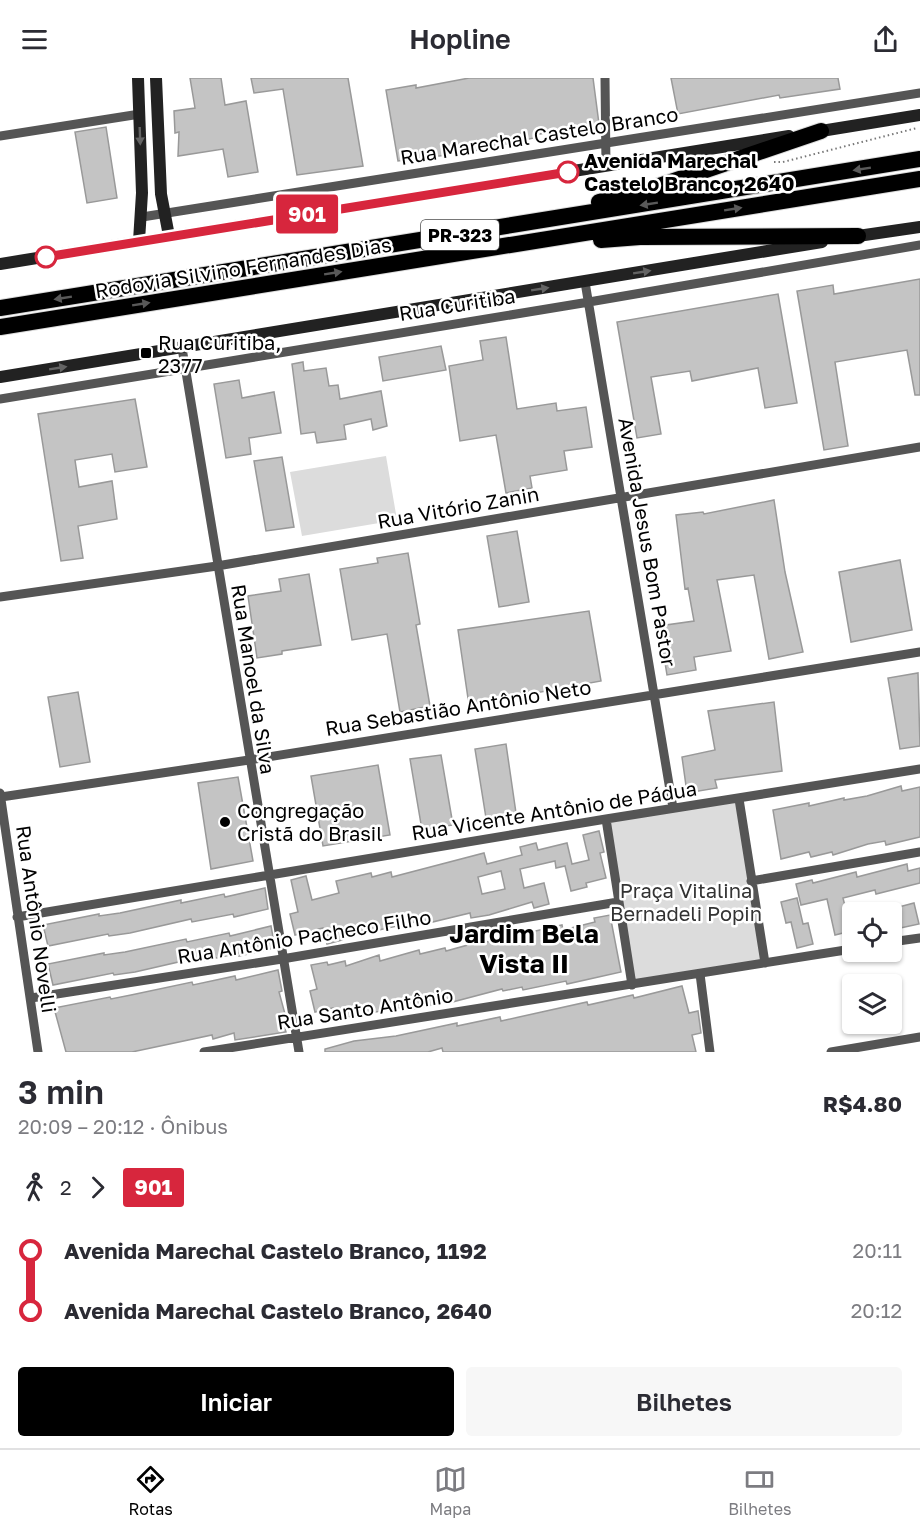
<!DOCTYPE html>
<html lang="pt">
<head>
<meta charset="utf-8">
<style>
	:root { --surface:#fff; --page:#f7f7f7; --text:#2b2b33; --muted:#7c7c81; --line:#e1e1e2; --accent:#000 }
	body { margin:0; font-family:"Golos Text",sans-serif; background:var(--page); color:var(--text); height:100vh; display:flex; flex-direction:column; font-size:22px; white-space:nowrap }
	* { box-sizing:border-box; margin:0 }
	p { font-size:20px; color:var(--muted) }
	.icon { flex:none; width:33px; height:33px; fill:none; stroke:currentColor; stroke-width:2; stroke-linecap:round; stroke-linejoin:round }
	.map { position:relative; height:974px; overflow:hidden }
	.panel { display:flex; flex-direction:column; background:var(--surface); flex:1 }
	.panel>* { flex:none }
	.badge { padding:0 12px; border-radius:4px; font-size:21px; line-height:39px }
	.buttons { position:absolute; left:842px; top:824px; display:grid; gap:12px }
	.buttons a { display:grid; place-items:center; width:60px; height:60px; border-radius:6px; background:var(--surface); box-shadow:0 2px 4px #0004; font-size:30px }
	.map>.badge { position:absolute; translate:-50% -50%; box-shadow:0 0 0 3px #fff }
	.legs { display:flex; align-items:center; gap:9px; height:66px; padding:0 18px; font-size:20px }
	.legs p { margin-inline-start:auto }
	.overview { display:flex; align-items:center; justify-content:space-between; height:102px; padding:0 18px }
	h1 { font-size:33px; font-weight:600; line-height:45px }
	.cta { display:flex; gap:12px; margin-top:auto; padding:12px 18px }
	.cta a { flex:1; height:69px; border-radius:6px; background:var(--accent); color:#fff; font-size:24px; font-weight:600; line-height:69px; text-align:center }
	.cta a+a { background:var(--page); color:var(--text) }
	ul { padding:0 18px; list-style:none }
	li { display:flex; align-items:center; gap:21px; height:60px; font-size:22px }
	li i { display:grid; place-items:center; width:9px; height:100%; margin:0 8px; background:currentColor }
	li i::after { content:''; width:15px; height:15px; margin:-8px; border:4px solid; border-radius:50%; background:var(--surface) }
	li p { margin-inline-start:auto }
	li:first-child i { background:linear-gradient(#0000 50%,currentColor 0) }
	li:last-child i { background:linear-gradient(currentColor 50%,#0000 0) }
	header { display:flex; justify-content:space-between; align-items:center; height:78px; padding:0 18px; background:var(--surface); font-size:27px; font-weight:600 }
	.menu { display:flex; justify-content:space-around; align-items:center; height:84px; border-top:2px solid var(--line); background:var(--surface); font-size:16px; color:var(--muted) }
	.menu a { display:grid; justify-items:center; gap:3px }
	.menu .current { color:var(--accent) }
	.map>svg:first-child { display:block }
	.green { fill:#dcdcdc }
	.building { fill:#c4c4c4; stroke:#999; stroke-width:1.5; fill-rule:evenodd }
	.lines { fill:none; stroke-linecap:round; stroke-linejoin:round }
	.highway-casing { stroke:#dbdbdb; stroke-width:18 }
	.path { stroke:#777; stroke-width:2; stroke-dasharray:1.5 3; stroke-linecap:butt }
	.street { stroke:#555; stroke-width:9 }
	.secondary { stroke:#222; stroke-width:12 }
	.highway { stroke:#000; stroke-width:16 }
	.oneway { fill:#646464 }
	.oneway2 { fill:#595959 }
	.line-1-casing { stroke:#fff; stroke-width:14 }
	.line-1 { stroke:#d7263d; stroke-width:9 }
	.stop-1-dot { fill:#fff; stroke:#d7263d; stroke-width:3 }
	.poi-dot { fill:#000; stroke:#fff; stroke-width:2 }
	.labels { text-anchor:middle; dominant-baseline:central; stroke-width:5; stroke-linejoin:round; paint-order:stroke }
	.shield { fill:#fff; stroke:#4c4c4c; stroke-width:1.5 }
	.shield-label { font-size:18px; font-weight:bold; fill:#000 }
	.street-label { font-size:20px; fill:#000; stroke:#fff }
	.stop-label { font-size:20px; font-weight:bold; fill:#000; stroke:#fff; text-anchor:start }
	.poi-label { font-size:20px; fill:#000; stroke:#fff; text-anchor:start }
	.park-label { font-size:20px; fill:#333; stroke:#fff }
	.district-label { font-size:26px; font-weight:bold; fill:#000; stroke:#fff }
</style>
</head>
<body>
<header><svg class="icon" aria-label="menu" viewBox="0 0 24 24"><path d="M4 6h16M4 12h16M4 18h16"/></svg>Hopline<svg class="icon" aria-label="share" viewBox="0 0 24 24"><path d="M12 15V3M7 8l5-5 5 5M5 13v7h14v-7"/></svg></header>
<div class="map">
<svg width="920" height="974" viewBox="0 0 920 974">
	<rect width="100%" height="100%" fill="#fff"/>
	<path class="green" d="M386,378L397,442L302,458L290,394Z
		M739,721L765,885L632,907L606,741Z"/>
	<path class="building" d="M190,0H221L225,27L246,23L258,94L228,99L223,71L178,78L179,54L175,55L174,33L195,30Z
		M251,0H348L363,88L297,97L283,11L254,15Z
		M469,0H593L599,46L534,57V60L464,75L398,83L386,12L416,7V10Z
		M671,0H838L840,11L780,20L779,17L678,36Z
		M106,49L117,120L87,125L75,54Z
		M920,201V317H915L907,272L835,284L848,368L824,372L797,213L833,207L834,216Z
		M778,216L797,325L765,330L758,290L692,303L690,293L651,299L661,356L637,360L617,244Z
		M506,259L517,331L556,325L557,333L586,329L592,369L564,373L567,392L530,398L532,410L506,415L496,357L460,363L449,288L483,282L480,263Z
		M441,268L446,292L383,303L379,279Z
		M303,284L304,293L326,290L329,308L338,307L340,321L381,313L387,348L373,352L371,341L344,347L346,361L317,365L315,354L301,356L292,286Z
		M239,302L242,320L274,314L281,355L249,360L251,376L226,380L214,306Z
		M135,321L147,389L115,394L112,376L75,382L79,409L112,403L117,441L78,448L83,480L61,483L38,336Z
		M282,379L294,449L266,453L254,383Z
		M774,422L785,494L803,574L769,581L754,497L717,502L731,573L694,579L696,592L667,597L659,548L694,543L688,510L685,511L676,437L703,434L704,436Z
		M517,453L529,524L499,529L487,458Z
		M408,475L420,546L416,547L430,628L400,634L387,556L352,562L340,491L378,485L377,480Z
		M900,482L912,552L851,564L839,494Z
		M309,496L321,567L282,573V576L257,580L248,518L281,513L279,501Z
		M589,533L601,603L469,627L458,552Z
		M918,595L920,668L900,671L888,600Z
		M78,614L90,684L60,689L48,619Z
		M774,624L782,693L715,702L717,710L687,715L682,679L715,672L708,633Z
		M506,666L516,735L486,740L475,671Z
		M441,677L453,747L422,752L410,681Z
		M378,687L390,757L323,768L311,698Z
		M238,699L253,783L211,791L198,705Z
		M901,708L902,713L920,709V759L886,767L885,763L868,766L833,777L832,774L811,779L809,774L781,781L773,732L809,725V728L844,720V722L867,718Z
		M599,753L604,774L600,775L606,800L586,805L587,809L571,813L565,788L556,790L555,783L520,791L524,810L544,805L549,826L534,830L532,824L489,837L471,840L470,835L416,848L415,844L365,855V852L341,858L342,862L327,866L323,850L295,857L290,836L298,834L291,802L306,798L312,822L339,815L336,803L371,795L372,799L391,794L392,799L484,775L487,786L522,777L520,769L536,765L538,772L567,765L572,786L589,782L583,757ZM501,793L505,811L482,816L478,799Z
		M907,786L908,793L920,790V805L876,816L875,812L843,820L851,853L835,857L827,821L801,827L796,806L812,802L813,805L856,794L857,799Z
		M265,810L268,831L234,839L233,836L192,844L191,841L130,855L109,858L108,856L48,868L43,847L99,836V838L120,835L181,822V825L224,816L225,819Z
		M797,820L803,846L808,845L813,866L797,870L791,844L786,845L781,824Z
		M914,825L919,846L891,852V831Z
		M610,837L621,894L567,906L566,903L523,912L522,909L503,913L502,911L445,926V924L410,932L409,928L336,941L333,930L315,934L310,913L317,911L311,887L327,884L328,887L345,883L346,888L379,877L380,883L419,872L420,876L445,870L446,873L486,862L487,864L562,847L563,852L595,844L594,840Z
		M271,848L275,870L239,878V875L197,884L196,880L135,894L114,897L113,895L53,907L48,886L104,875V877L125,874L186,861L187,864L229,855L230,858Z
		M278,892L282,913L279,914L288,947L284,948L286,954L235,962L234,955L213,961L212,957L132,974H66L54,930L110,919L111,921L131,917L192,904L193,907L235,898L236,902Z
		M682,908L689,935L698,933L701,955L692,957L696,974H443L442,970L428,974H325V971L354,963L396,958L457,945V948L500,939L501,943L587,924L588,927L633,917L634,920Z"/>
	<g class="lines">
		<defs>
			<path id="highway" d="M599,124L644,113L821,53
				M601,162L640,159L858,158
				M0,230L920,81
				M0,249L920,101"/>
		</defs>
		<use href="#highway" class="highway-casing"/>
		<path class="path" d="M774,84H783L917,50"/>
		<path class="street" d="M605,0L606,88
			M0,58L140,36
			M142,139L920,15
			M585,204L673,730
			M182,270L299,974
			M0,321L589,224L920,167
			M0,519L217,488L920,369
			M0,715L38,974
			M1,719L249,682L920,574
			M739,721L765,885
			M606,741L632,907
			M751,803L920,774
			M17,839L606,741L920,691
			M891,864L920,860
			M700,896L710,974
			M31,920L282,881L618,824
			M204,974L852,871
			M831,974L920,959"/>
		<path class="secondary" d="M138,0L142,115L139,163
			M156,0L161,116L169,158
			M815,54L920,37
			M851,159L920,149
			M0,186L789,58
			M0,299L822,164"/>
		<use href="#highway" class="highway"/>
	</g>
	<defs><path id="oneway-solid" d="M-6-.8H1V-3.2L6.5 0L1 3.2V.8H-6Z" transform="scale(1.5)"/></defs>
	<g class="oneway">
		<use href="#oneway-solid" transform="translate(140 58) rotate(88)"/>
		<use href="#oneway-solid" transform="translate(642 194) rotate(-9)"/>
		<use href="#oneway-solid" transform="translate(540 211) rotate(-9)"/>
		<use href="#oneway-solid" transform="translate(58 290) rotate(-9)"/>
	</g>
	<g class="oneway2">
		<use href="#oneway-solid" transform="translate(862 91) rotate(171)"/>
		<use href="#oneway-solid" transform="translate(649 126) rotate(171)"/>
		<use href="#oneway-solid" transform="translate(733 131) rotate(-9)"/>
		<use href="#oneway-solid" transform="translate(333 195) rotate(-9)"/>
		<use href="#oneway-solid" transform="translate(63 220) rotate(171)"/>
		<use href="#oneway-solid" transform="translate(141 226) rotate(-9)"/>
	</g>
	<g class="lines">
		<defs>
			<path id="line-1" d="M46,179L568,94"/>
		</defs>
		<use href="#line-1" class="line-1-casing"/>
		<use href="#line-1" class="line-1"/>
	</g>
	<g class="stop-1-dot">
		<circle cx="568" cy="94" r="10"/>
		<circle cx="46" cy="179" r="10"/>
	</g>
	<g class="poi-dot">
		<rect x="140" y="269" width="12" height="12" rx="3"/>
		<circle cx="225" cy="744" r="6"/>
	</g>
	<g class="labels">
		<rect class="shield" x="421" y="142" width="78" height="30" rx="4.5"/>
		<g class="shield-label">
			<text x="460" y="157">PR-323</text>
		</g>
		<g class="street-label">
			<text transform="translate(539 57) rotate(-9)">Rua Marechal Castelo Branco</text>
			<text transform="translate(243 189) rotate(-9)">Rodovia Silvino Fernandes Dias</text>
			<text transform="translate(457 226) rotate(-9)">Rua Curitiba</text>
			<text transform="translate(458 429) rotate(-10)">Rua Vitório Zanin</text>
			<text transform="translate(648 464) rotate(80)">Avenida Jesus Bom Pastor</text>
			<text transform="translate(254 601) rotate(81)">Rua Manoel da Silva</text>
			<text transform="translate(458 629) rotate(-9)">Rua Sebastião Antônio Neto</text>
			<text transform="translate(554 732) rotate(-9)">Rua Vicente Antônio de Pádua</text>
			<text transform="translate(37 841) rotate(82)">Rua Antônio Novelli</text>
			<text transform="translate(304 858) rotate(-9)">Rua Antônio Pacheco Filho</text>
			<text transform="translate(365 930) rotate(-9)">Rua Santo Antônio</text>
		</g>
		<g class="stop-label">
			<text x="584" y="82">Avenida Marechal<tspan x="584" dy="23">Castelo Branco, 2640</tspan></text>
		</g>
		<g class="poi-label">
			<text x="158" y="264">Rua Curitiba,<tspan x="158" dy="23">2377</tspan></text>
			<text x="237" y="732">Congregação<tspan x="237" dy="23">Cristã do Brasil</tspan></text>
		</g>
		<g class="park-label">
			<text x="686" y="812">Praça Vitalina<tspan x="686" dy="23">Bernadeli Popin</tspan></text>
		</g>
		<g class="district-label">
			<text x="524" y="855">Jardim Bela<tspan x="524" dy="30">Vista II</tspan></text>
		</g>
	</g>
</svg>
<div class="buttons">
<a><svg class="icon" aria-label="locate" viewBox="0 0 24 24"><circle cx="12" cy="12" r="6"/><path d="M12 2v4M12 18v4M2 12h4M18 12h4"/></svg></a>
<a><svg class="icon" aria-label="layers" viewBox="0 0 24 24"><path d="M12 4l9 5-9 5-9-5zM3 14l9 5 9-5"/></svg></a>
</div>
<b class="badge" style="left:307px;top:136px;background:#d7263d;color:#fff">901</b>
</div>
<section class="panel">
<div class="overview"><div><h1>3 min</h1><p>20:09 – 20:12 · Ônibus</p></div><b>R$4.80</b></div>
<div class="legs"><svg class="icon" aria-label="walk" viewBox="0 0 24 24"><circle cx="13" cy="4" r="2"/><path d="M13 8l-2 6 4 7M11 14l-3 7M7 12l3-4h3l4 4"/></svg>2<svg class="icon" aria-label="forward" viewBox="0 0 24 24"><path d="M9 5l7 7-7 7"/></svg><b class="badge" style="background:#d7263d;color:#fff">901</b></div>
<ul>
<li><i style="color:#d7263d"></i><b>Avenida Marechal Castelo Branco, 1192</b><p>20:11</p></li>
<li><i style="color:#d7263d"></i><b>Avenida Marechal Castelo Branco, 2640</b><p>20:12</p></li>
</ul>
<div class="cta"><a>Iniciar</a><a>Bilhetes</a></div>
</section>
<nav class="menu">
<a class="current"><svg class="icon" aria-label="directions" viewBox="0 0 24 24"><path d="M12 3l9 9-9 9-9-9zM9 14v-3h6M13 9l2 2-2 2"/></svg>Rotas</a>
<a><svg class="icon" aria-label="map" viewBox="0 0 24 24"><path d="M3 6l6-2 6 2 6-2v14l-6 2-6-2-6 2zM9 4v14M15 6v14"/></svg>Mapa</a>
<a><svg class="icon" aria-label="tickets" viewBox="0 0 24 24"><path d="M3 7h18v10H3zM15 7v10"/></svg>Bilhetes</a>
</nav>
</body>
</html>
